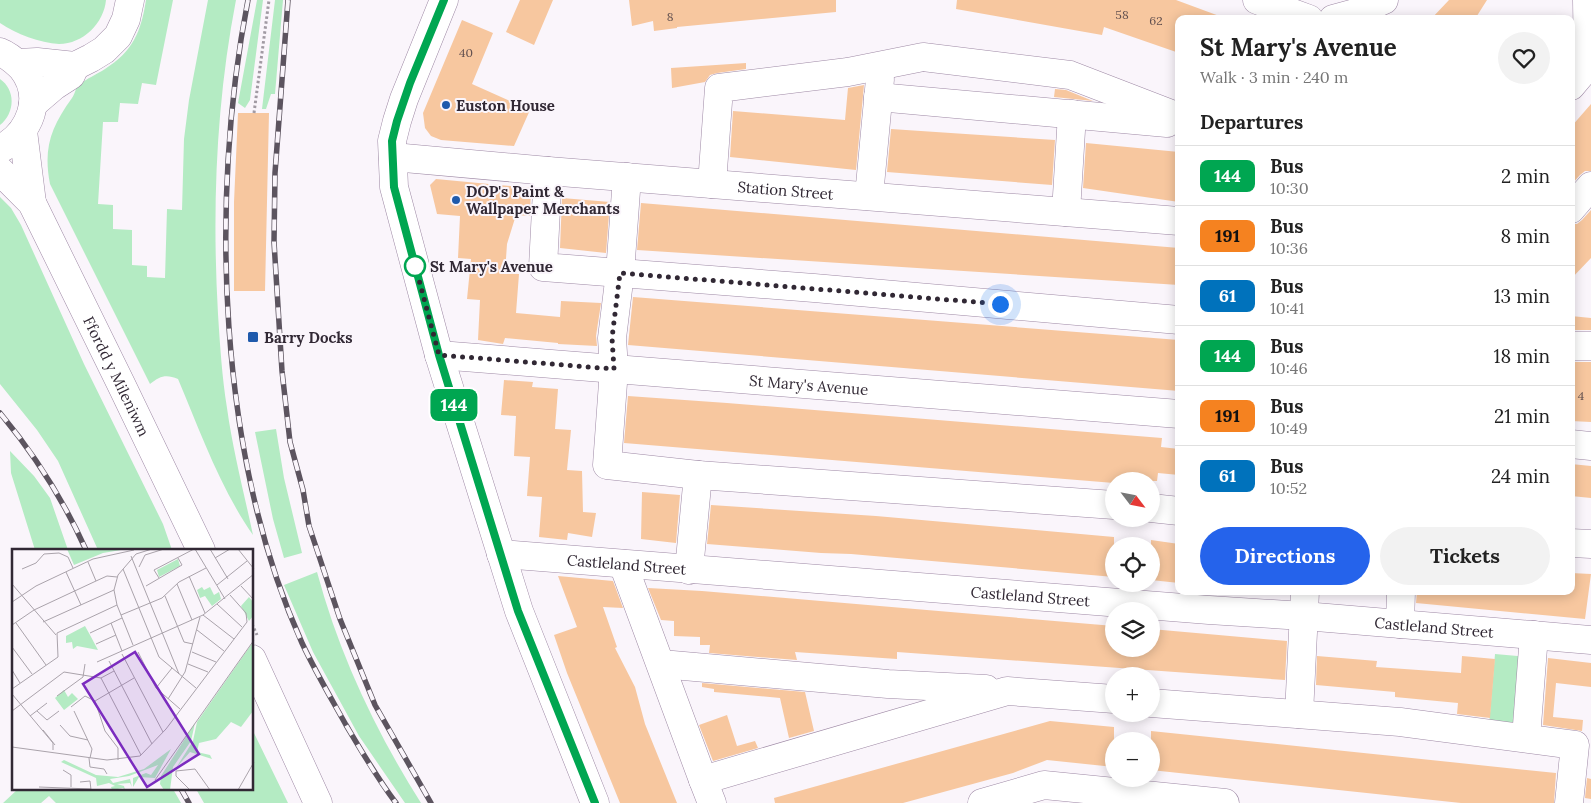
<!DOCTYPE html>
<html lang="en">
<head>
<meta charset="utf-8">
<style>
	:root { --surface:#fff; --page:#f2f2f2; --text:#222; --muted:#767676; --line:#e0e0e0; --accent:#2563eb }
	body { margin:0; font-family:Lora,serif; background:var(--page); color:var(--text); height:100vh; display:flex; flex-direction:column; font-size:19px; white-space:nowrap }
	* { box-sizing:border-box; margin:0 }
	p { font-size:16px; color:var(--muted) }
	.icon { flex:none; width:28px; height:28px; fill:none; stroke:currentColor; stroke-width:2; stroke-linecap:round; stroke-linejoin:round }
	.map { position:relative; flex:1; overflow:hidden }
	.side { position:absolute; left:1175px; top:15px; width:400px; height:580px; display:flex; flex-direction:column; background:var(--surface); border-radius:10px; box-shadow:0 2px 12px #0003 }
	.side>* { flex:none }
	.badge { padding:0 10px; border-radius:8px; font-size:18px; line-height:32px }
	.needle { width:32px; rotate:122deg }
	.buttons { position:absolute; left:1105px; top:472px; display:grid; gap:10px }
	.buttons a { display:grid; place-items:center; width:55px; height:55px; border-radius:50%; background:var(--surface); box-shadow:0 2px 12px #0003; font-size:25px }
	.you { position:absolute; width:25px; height:25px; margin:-12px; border:4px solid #fff; border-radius:50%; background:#1a73e8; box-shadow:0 0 0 8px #1a73e833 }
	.map>.badge { position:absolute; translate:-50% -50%; box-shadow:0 0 0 2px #fff }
	h2 { padding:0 25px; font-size:19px; line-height:45px }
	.round { display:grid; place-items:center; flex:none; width:52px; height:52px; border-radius:26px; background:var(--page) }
	.headline { display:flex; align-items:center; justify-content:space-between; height:85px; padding:0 25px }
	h1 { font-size:24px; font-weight:800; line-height:38px }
	.primary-button { display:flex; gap:10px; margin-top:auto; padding:10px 25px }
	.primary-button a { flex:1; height:58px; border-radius:30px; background:var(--accent); color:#fff; font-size:20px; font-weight:800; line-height:58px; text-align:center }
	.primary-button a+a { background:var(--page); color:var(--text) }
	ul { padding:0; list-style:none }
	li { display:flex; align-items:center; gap:15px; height:60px; padding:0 25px; border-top:1px solid var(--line) }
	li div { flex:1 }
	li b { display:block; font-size:19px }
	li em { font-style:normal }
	li .badge { min-width:55px; font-weight:700; text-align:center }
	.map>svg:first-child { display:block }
	.green { fill:#b4ebc3 }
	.building { fill:#f7c79f }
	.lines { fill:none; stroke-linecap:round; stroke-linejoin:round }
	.minor-casing { stroke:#9e89a5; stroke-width:29 }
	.path { stroke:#a19aa3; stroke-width:3; stroke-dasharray:2.5 2.5; stroke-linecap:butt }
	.minor { stroke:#fff; stroke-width:28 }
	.rail-casing { stroke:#5c545f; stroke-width:5.5 }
	.rail { stroke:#faf5fb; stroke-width:4; stroke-dasharray:11; stroke-linecap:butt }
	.line-casing { stroke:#fff; stroke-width:11 }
	.line { stroke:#00a651; stroke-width:8 }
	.walk { stroke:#312834; stroke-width:5; stroke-dasharray:0 9 }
	.poi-dot { fill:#1f5aac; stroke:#faf5fb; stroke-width:2 }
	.stop-dot { fill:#fff; stroke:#00a651; stroke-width:2.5 }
	.labels { text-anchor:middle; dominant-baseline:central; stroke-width:4; stroke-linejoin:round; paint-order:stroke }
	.number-label { font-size:12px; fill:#62504f }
	.poi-label { font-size:15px; font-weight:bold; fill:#312834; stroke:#faf5fb; text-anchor:start }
	.street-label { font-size:15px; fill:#312834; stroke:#faf5fb }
	.stop-label { font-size:15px; font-weight:bold; fill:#312834; stroke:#faf5fb; text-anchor:start }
	.inset-road { fill:none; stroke:#aaa3ab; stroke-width:1 }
	.view { fill:#7b2cbf; fill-opacity:0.15; stroke:#7b2cbf; stroke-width:2.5 }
	.inset-edge { fill:none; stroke:#312834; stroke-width:2.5 }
</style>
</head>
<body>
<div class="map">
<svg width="1591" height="803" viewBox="0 0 1591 803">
	<rect width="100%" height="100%" fill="#faf5fb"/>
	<path class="green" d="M0,0H106C104,23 83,44 59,44C40,43 16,34 0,23Z
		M146,0H173L156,85L142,83L138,104L120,103L118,122H103L98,204L113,205V229L132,230V265L147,266V277L165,278L167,209L182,210L184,139L189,100L208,0H236C216,103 212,209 218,314C220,345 222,377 227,408C233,451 244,493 253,535C220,488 200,431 178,379C166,374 160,376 150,384L50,184C43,148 51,127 72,98C75,94 75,89 79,85C86,79 97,74 105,69C133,51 141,32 146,0Z
		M257,0H263L250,100L245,108L238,103Z
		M275,0H283L275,94H271L266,109H262Z
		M0,79C16,90 15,113 0,125Z
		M0,197L11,208L21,225L84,364L163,524L172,550H98L58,461L37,430L0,384Z
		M276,429L284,478L302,553L284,558L273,519L255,432Z
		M10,451L34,476L50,498L68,550H35L11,473Z
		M317,572C339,654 376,732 421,803H405L359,736L313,652L284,585Z
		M1495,654L1529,657L1523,728L1489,725Z
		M253,731L288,803H204L196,789H252Z
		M18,789H173L181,803H56L49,796L41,803H3Z"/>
	<path class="building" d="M520,0H553L534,45L506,32Z
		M629,0H836V12L677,27V28L654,31L653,21L632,26Z
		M957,0H1176L1222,17L1221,19H1179V53L1104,27L1102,35L956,9Z
		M1449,0H1487L1475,19H1431Z
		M462,20L493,33L472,84L530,110L514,146L441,140L431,136L425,128L423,113Z
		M746,63V69L717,73L710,75L705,82L672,88L671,68Z
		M864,85L856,170L730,157L733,111L845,120L848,88Z
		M1055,89L1066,90L1093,101L1054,97Z
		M1591,104V171H1585L1580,175L1571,185V127Z
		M238,113H269L265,291H234V202Z
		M891,129L1055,140L1052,185L887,172Z
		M1086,143L1179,152V202L1083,188Z
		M436,179L531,188L530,216L516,215L507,244L505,273L519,274L516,313L560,317L561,301L601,303L596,336L597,346L558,344V343L505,338L503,344L478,340L480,300L467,299L471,259L458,258L460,216L437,214L430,185Z
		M562,198L610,202L606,253L560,248Z
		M641,203L1179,248V285L637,250Z
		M1591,210V258L1571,279V224H1577L1582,220Z
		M633,297L1179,340V391L628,345Z
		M1571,316L1591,318V330H1571Z
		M1571,362H1591V422L1571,421Z
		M504,380L533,382L532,387L558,389L555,429L571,430L567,470L582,471L583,512L596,513L592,537L568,533L567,540L539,537L542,497L527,496L530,457L514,456L516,416L501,415Z
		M628,396L727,403L1162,438L1161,447L1179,449V475L1158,473L1157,481H1114V483L624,443Z
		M1571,464L1591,466V498L1571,496Z
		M642,492L680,495L676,543L641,539Z
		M711,505L876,516L1114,537V577L851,554L821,553L707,544Z
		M1151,540L1179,544V583L1151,580Z
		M1571,573L1591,574L1585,619L1416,603L1417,591H1571Z
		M558,576L613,581L623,608L603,607L617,647L615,648L635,687L645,724L677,803H620L567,673L554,635L577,627Z
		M648,588L702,591L1114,626V649H1151V629L1287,641L1285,680L897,652V659L795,652L797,660L709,653L710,645H700V637L674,636V621L661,620Z
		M1317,656L1377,661L1376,667L1461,673L1462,656L1495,659L1490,718L1457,714L1458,703L1395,697V692L1316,685Z
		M1548,658L1591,663V687L1556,683L1553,717L1583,720L1582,731L1543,725Z
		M702,683L805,692L814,731L789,738L780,698L714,692V689L702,687Z
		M727,715L737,746L755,741L758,748L713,761L699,725Z
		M1050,721L1114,727V767L1047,760L1013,773L903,803H775L774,798Z
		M1151,731L1556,773L1554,803H1461L1151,770Z
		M1587,778L1591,779V799L1585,798Z"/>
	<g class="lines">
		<defs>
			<g id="minor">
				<path d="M444,0L404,99L397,121L392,141L394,187L439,355L519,611L595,803"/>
				<path d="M1257,0L1309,19"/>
				<path d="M1333,19L1355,13L1384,0"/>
				<path d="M0,52C8,55 16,62 22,68C45,97 30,134 0,149"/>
				<path d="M18,63L37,62L75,66L91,58L104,50L118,36L126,19L130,0"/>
				<path d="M1571,86L1588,66L1587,0"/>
				<path d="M878,97L1167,123"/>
				<path d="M33,104L54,86L71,75L75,66"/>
				<path d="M23,131L32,203"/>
				<path id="s1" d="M393,157L548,171L1179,221"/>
				<path id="s2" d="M0,171L32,203L121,384L201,550"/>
				<path d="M548,171L543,267L814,288L1179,320"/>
				<path d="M627,177L620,273L612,338L614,369L607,465L698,475L689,570"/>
				<path d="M712,184L719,88L848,72L923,57L1070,75L1179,117"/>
				<path d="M869,196L880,79"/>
				<path d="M1571,209L1591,186"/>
				<path d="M1066,212L1072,114"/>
				<path d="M1571,346H1591"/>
				<path id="s3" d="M439,355L1179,414"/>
				<path d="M1571,444L1591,446"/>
				<path d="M698,475L1114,505"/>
				<path d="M1151,508L1179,511"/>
				<path d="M1571,543L1591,544"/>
				<path id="s4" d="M501,554L1209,610L1304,616L1591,640"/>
				<path d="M623,564L703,780"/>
				<path d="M1400,624L1401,591"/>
				<path d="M252,659L318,803"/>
				<path d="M661,664L888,684L986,689"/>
				<path d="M1151,703L1400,722L1575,745L1569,803"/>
				<path d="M1299,714L1305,591"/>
				<path d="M1526,738L1534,635"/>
				<path d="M712,803L703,780L1007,691L1114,699"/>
				<path d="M982,803L1044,785L1225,803"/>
			</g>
		</defs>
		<use href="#minor" class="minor-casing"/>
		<path class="path" d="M254,113L269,0
			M252,624L257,635"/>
		<use href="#minor" class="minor"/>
		<defs>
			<path id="rail" d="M248,0C209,200 218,456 302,643C315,671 331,698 346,725C362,752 377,778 396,803
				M288,0L275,173L274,242L282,371L290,442L303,490L309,526L340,619L375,705L431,803
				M0,413C35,455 64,501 86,550
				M181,789L189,803"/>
		</defs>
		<use href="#rail" class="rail-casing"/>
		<use href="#rail" class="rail"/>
	</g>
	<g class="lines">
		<defs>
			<path id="line" d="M444,0L410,83L397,121L392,141L394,187L439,355L518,611L595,803"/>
		</defs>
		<use href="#line" class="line-casing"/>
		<use href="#line" class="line"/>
		<path class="walk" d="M415,266L414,261L439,355L614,369L612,338L620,273L1000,304"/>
	</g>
	<g class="poi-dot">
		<circle cx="446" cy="105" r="5"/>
		<circle cx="456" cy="200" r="5"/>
		<rect x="247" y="331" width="12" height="12" rx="2.5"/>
	</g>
	<circle class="stop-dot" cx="415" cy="266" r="10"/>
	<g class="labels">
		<g class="number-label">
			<text x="1122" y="14">58</text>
			<text x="670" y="16">8</text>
			<text x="1156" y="20">62</text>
			<text x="466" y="52">40</text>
			<text x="1581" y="395">4</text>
		</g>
		<g class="poi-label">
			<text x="456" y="105">Euston House</text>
			<text x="466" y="191">DOP's Paint &amp;<tspan x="466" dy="17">Wallpaper Merchants</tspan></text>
			<text x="264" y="337">Barry Docks</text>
		</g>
		<g class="street-label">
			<text stroke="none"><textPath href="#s1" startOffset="394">Station Street</textPath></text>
			<text stroke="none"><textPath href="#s2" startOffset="238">Ffordd y Mileniwm</textPath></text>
			<text stroke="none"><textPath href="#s3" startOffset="371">St Mary's Avenue</textPath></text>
			<text stroke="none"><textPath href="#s4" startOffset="126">Castleland Street</textPath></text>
			<text stroke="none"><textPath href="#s4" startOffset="531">Castleland Street</textPath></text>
			<text stroke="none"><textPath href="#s4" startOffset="936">Castleland Street</textPath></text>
		</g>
		<g class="stop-label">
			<text x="430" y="266">St Mary's Avenue</text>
		</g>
	</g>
	<g transform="translate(12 549)">
		<rect width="241" height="241" fill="#faf5fb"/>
		<path d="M55,0H115L91,4L62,16ZM166,10L168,17L147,28L145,21ZM190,38L192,41L198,38L202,46L207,43L209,50L200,57L193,47L188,49L185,41ZM237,48L241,53V67L237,72L229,57ZM73,77L78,86L86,101L65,97L61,100L60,93L54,94V87ZM241,93V162L229,178L219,173L204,190L187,194L185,203L198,206L200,210L178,203L164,219L181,192L185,173ZM52,141L56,148L60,144L66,150L52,161L43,149ZM183,174L179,192L161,218L158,241H152L148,235L149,227ZM159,200L143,229L127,228L121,238V229L134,224L139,226L146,216L117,227L98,230L101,234L118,230L120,238L118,234L105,235L112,237L113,241L111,239L100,241L99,238L103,237L97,234L85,237L84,229L49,213L52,211L84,226L106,228L132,220Z" fill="#b4ebc3"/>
		<path class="inset-road" d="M183,0L213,50M198,0L216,30M226,0L242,20M119,7L167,125M203,9L218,0M76,13L84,32M127,18L133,6L152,0M10,20L24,14L32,5L47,4L56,8L61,19M111,20L147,108L184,139M54,23L69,56M177,27L193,64M147,29L142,21L182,0M0,35L44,86M165,35L180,71M205,36L235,12M134,37L170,16L166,9M229,37L242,51M153,47L172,93L181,95M0,53L24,37L81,10L122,1M205,55L230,78M105,56L121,96M109,66L150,49L167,33L194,19M191,66L222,90M31,73L102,41M4,74L34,116M99,74L110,102M0,76L22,61L84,32L95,27L105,28M185,81L212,102M78,84L110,69M84,95L104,86M0,98L20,125M126,103L144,139L168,160M180,103L204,113M110,105L151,183M97,112L140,195M85,113L191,66L242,25M176,115L196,123M0,121L8,134M89,129L129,206M144,139L160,119M0,140L46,108L45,84L105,56L102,41L106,26L124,5L140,0M0,145L41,194V201M45,147L71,128L73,115M156,150L173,123L188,68M83,152L122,129M59,158L73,147L83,152L93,182L106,199V211M0,162L52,123L89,129L102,122M25,162L35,171L47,162M62,162L80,200L78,209M18,167L35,154M48,176L58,187L76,191M31,181L43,196M0,198L95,211L128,207L154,180L235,73L234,64L218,46M77,209L78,218L92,220L95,225M51,221L59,226V238M143,231L242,91M68,233L78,232L79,241M27,238L79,240M178,241L164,227V222L183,220L198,241M226,241L242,213"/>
		<path class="view" d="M123,103L187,205L135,238L71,135Z"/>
		<rect width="241" height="241" class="inset-edge"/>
	</g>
</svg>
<div class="buttons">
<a><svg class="needle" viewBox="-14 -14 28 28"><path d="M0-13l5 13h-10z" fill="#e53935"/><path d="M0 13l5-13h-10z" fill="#767676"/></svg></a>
<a><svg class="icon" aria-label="locate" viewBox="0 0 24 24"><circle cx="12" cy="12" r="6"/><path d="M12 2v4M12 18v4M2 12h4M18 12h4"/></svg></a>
<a><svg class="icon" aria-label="layers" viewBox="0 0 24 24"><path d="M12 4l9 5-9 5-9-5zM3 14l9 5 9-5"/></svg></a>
<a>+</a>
<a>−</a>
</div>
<div class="you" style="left:1000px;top:304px"></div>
<b class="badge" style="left:454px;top:405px;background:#00a651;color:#fff">144</b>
<section class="side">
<div class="headline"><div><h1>St Mary's Avenue</h1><p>Walk · 3 min · 240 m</p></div><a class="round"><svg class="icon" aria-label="heart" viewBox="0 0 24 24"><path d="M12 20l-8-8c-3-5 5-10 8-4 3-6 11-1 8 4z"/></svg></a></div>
<h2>Departures</h2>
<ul>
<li><span class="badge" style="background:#00a651;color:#fff">144</span><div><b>Bus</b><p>10:30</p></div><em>2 min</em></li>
<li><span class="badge" style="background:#f58220;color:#111">191</span><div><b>Bus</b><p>10:36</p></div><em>8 min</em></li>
<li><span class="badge" style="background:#0072bc;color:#fff">61</span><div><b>Bus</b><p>10:41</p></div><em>13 min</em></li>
<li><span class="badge" style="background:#00a651;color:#fff">144</span><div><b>Bus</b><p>10:46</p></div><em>18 min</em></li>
<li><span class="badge" style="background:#f58220;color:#111">191</span><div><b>Bus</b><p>10:49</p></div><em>21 min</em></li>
<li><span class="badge" style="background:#0072bc;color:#fff">61</span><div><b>Bus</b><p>10:52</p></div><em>24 min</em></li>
</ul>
<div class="primary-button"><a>Directions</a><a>Tickets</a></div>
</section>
</div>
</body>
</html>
